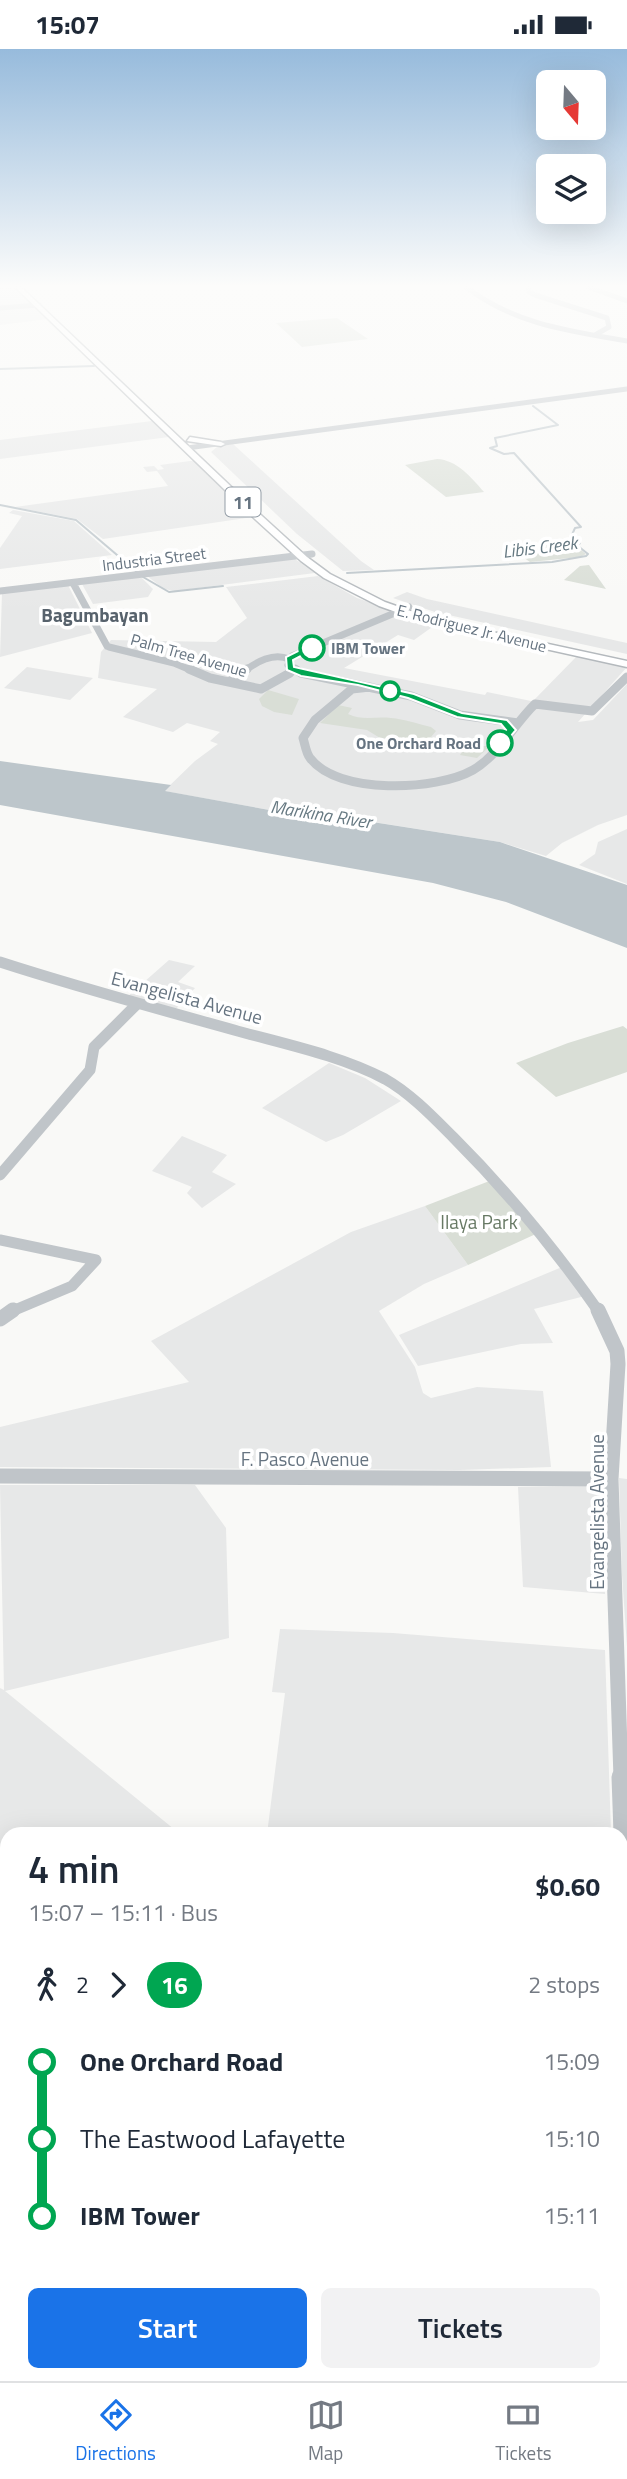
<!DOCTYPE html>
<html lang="en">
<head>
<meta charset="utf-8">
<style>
	:root { --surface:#fff; --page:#f2f2f3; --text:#1f2937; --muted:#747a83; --line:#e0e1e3; --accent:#1a73e8 }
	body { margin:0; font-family:"Titillium Web",sans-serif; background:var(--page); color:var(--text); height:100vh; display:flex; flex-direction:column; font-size:26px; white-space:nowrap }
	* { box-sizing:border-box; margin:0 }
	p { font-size:23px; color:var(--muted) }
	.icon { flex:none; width:38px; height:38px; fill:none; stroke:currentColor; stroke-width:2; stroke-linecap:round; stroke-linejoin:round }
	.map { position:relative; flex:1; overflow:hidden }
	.panel { position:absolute; left:0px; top:1778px; width:628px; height:555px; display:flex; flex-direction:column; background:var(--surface); border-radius:21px 21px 0 0; box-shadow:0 7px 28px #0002 }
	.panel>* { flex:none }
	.badge { padding:0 14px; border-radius:23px; font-size:24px; line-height:46px }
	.needle { width:46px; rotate:161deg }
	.fabs { position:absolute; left:536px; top:21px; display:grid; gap:14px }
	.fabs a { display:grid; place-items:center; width:70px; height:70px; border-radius:10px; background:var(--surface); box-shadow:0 7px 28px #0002; font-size:35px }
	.map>.badge { position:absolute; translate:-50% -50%; box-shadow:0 0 0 4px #fff }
	.legs { display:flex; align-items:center; gap:10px; height:77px; padding:0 28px; font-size:23px }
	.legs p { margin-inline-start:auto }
	.head { display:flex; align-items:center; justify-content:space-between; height:119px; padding:0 28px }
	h1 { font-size:38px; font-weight:600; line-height:52px }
	.button { display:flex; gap:14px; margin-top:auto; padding:14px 28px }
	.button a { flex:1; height:80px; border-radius:10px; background:var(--accent); color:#fff; font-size:28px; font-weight:600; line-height:80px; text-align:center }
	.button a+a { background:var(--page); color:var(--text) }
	ul { padding:0 28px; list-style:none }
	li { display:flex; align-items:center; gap:24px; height:77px; font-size:26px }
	li i { display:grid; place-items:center; width:10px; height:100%; margin:0 9px; background:currentColor }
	li i::after { content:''; width:18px; height:18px; margin:-9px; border:5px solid; border-radius:50%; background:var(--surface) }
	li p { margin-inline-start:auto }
	li:first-child i { background:linear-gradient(#0000 50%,currentColor 0) }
	li:last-child i { background:linear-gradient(currentColor 50%,#0000 0) }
	.status { display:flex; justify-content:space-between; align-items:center; height:49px; padding:0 35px; background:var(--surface); direction:ltr }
	.status svg { height:19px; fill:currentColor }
	.tabs { display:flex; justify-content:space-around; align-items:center; height:98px; border-top:2px solid var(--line); background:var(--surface); font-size:19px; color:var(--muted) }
	.tabs a { display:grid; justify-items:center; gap:4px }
	.tabs .on { color:var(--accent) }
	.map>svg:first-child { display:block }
	.built { fill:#e7e8e8 }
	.green { fill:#d9ded6 }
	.water { fill:#bdc6cb }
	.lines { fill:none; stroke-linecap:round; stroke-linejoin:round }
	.stream { stroke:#bdc6cb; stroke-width:2 }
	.major-casing { stroke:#b4b9bd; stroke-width:3 }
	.minor-far5 { stroke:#c0c5c9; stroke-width:5 }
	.minor-far4 { stroke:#c0c5c9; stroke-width:7 }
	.minor-far3 { stroke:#c0c5c9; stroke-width:9 }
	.minor-far2 { stroke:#c0c5c9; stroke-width:11 }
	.minor-far1 { stroke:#c0c5c9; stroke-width:15 }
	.minor { stroke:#c0c5c9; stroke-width:19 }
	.major { fill:#fff; fill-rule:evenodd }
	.line-1 { fill:#00a651; stroke:#fff; stroke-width:2 }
	.stop-1-dot { fill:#fff; stroke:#00a651; stroke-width:3.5 }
	.labels { text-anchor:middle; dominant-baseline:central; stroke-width:7; stroke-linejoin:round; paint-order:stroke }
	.far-street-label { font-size:16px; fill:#667481; stroke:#fff }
	.far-stop-label { font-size:16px; font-weight:bold; fill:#667481; stroke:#fff; text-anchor:start }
	.shield { fill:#fff; stroke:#949ea7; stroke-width:2 }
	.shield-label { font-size:18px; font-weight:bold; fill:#667481 }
	.far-water-label { font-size:18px; font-style:italic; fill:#667982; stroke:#fff }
	.far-quarter-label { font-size:19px; font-weight:bold; fill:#57626c; stroke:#fff }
	.street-label { font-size:19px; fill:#667481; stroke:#fff }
	.park-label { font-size:19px; fill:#677964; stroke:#fff }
</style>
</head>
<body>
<div class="status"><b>15:07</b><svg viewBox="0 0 49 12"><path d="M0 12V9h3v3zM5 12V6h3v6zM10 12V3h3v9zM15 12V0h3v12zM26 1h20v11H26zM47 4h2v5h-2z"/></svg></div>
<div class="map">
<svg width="627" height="2332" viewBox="0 0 627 2332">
	<rect width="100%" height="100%" fill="#f9f9f7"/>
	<path class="built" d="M0,238H15L48,270L0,276Z
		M152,372L169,388L0,410V391Z
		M233,395L361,512L374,521L343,522L297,485L211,403L217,398Z
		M190,412H194L253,468L103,490L77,470L15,458L168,437L157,422L147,423L143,418L154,417L158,421L164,420L160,416Z
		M13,461L74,472L112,506L0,520V499L22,467L9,464Z
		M295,510L315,524L175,542L164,540L147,527Z
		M318,527L357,549L435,576L414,591L398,586L344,619L485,646L487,643L531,652L534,651L577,607L627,618L578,673L593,671L627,635V766L598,776L562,794L546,807L500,793L335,767L331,772L164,742L195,712L218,695L210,692L220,683L187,674L173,683L123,668L157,640L98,629L101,603L111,591L216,593L247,569L226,538Z
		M141,528L153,540L148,548L93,555L82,535Z
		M68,536L92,584L0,608L2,544Z
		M407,543L427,550L627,594V605L435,563L393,549Z
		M27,618L93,629L70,651L4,639Z
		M627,780V835L579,816L595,805L598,793Z
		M169,911L195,917L178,933L195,939L175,961L127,948Z
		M329,1014L365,1029L401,1052L343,1086L326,1093L262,1059Z
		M182,1087L227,1106L212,1123L236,1135L202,1159L187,1144L192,1138L152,1122Z
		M425,1157L468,1216L424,1235L379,1262L415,1318L423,1344L431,1349L477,1338L543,1342L551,1418L460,1421L0,1418V1378L189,1333L151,1292L351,1183Z
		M562,1218L585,1247L534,1260L553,1294L521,1295L418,1317L399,1286Z
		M619,1429L627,1430V1598L622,1526Z
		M0,1436H195L226,1479L229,1589L5,1642L180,1785H7V2146L0,2147V1639L4,1641Z
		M599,1437L605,1545L523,1538L518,1438Z
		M280,1580L393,1584L605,1601L611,1785H267L285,1644L272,1643Z
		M621,2043L627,2128V2332H586L587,2326H621Z"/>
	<path class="green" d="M337,269L368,290L302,298L276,274Z
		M437,410C457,411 471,428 484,443L446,448L405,416Z
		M550,491L576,497L586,505L580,508L530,513L517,504Z
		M589,516L606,540L564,531L580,517Z
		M268,641L299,650L292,666L274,663L262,657L259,650Z
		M338,656L352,659L348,665C363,672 376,667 391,669C404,670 418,675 431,678L436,682L431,688L470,697H490L477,709L460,706L462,703L433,699L434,696L416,697L400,689H380L367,681L320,674Z
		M623,977L627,980V1023L556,1048L516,1014L568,994Z
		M492,1131L538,1184L468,1216L425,1157Z"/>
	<path class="water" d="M0,712L171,736L165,742L330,772L334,767L500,793L627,836V899L506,853L433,834L0,756Z"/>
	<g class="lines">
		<path class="stream" d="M0,320L94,317
			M533,357L558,376
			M0,456L76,471L137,523
			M347,524L552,513L586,507L588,505L578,497L580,494L571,488L575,479L581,478L514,404L504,405L490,399L497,397L495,389L558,376
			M143,528L169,543L223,537"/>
		<defs>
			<path id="major" d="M15,238H21L262,467L307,508L330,525L385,553L433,570L627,612V618L427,574L379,557L324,529L301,512L256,471Z
				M190,388L221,393L225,395L221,397L187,392Z"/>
		</defs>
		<use href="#major" class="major-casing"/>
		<path class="minor-far5" d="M466,238C514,275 569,282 627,292
			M528,238L529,243L535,246L607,269L609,278L595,286
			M588,238L627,252
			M0,259L39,256
			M187,399L627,340"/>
		<path class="minor-far4" d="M73,534L107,597
			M0,542L312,505
			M109,598L174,614L193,622
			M244,622C257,613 273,603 289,610
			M298,622L288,616L292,607L409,558"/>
		<path class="minor-far3" d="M189,620L210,629L261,640L290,624
			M295,620L301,624L411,647L460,666L518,674
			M229,633L247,620
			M370,638L352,640L315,671L303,689C305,695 306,704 310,709C338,746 436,742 473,721C499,706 514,675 535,655L592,662L627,628"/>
		<path class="minor-far2" d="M0,913C77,938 155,959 234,981C284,995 339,1006 385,1030C410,1044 433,1068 453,1088C507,1142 555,1200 599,1263
			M0,1126L90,1021L94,998L137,955
			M0,1191L96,1211L72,1237L10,1263"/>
		<path class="minor-far1" d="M598,1261L617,1302L618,1315L611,1430L621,1729
			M0,1270L13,1261
			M0,1427L611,1430"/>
		<path class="minor" d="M621,1728L627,1896"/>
		<use href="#major" class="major"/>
	</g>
	<linearGradient id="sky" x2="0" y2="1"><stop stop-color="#97bbdc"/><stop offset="0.42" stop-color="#fcfcfb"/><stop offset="1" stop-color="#fcfcfb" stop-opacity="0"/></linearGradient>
	<rect width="627" height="564" fill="url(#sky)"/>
	<path class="line-1" d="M308,597L316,599L293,611L294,618L414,645L462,664L507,671L516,681L503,696H496L495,694L506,681L501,675L457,668L408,649L358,636L301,627L287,621L286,608Z"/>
	<g class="stop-1-dot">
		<circle cx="312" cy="599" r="12"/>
		<circle cx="390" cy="642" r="9"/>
		<circle cx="500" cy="694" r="12"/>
	</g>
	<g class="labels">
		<g class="far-street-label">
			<text transform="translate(154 510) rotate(-7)">Industria Street</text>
			<text transform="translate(472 579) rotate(14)">E. Rodriguez Jr. Avenue</text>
			<text transform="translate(189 606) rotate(16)">Palm Tree Avenue</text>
		</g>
		<g class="far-stop-label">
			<text x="331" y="599">IBM Tower</text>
			<text x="481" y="694" text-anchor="end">One Orchard Road</text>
		</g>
		<rect class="shield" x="225.5" y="438.5" width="35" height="29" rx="5"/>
		<g class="shield-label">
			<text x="243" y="453">11</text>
		</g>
		<g class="far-water-label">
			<text transform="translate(540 498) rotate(-7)">Libis Creek</text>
			<text transform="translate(321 765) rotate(9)">Marikina River</text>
		</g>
		<g class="far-quarter-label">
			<text x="95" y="565">Bagumbayan</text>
		</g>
		<g class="street-label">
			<text transform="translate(187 948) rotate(15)">Evangelista Avenue</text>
			<text x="305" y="1409">F. Pasco Avenue</text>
			<text transform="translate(596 1463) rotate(-90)">Evangelista Avenue</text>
		</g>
		<g class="park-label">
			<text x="479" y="1172">Ilaya Park</text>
		</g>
	</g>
</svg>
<div class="fabs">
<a><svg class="needle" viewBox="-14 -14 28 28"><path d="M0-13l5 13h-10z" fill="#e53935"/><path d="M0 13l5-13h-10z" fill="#747a83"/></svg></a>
<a><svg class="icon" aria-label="layers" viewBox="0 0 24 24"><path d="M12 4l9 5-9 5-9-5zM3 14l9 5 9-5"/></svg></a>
</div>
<section class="panel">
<div class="head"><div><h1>4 min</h1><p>15:07 – 15:11 · Bus</p></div><b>$0.60</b></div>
<div class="legs"><svg class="icon" aria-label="walk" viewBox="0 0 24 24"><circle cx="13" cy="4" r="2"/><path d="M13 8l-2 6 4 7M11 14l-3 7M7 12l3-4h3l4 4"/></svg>2<svg class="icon" aria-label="forward" viewBox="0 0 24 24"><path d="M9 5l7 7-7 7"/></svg><b class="badge" style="background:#00a651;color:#fff">16</b><p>2 stops</p></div>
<ul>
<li><i style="color:#00a651"></i><b>One Orchard Road</b><p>15:09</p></li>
<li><i style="color:#00a651"></i><span>The Eastwood Lafayette</span><p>15:10</p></li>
<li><i style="color:#00a651"></i><b>IBM Tower</b><p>15:11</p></li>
</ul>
<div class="button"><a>Start</a><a>Tickets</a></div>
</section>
</div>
<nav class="tabs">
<a class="on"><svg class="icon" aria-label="directions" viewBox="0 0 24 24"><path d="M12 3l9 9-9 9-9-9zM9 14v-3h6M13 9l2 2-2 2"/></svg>Directions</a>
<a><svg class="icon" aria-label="map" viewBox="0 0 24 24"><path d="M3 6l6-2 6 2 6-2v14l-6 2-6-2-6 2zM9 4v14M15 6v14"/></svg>Map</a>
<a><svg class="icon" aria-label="tickets" viewBox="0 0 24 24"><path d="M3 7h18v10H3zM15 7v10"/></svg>Tickets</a>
</nav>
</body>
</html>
